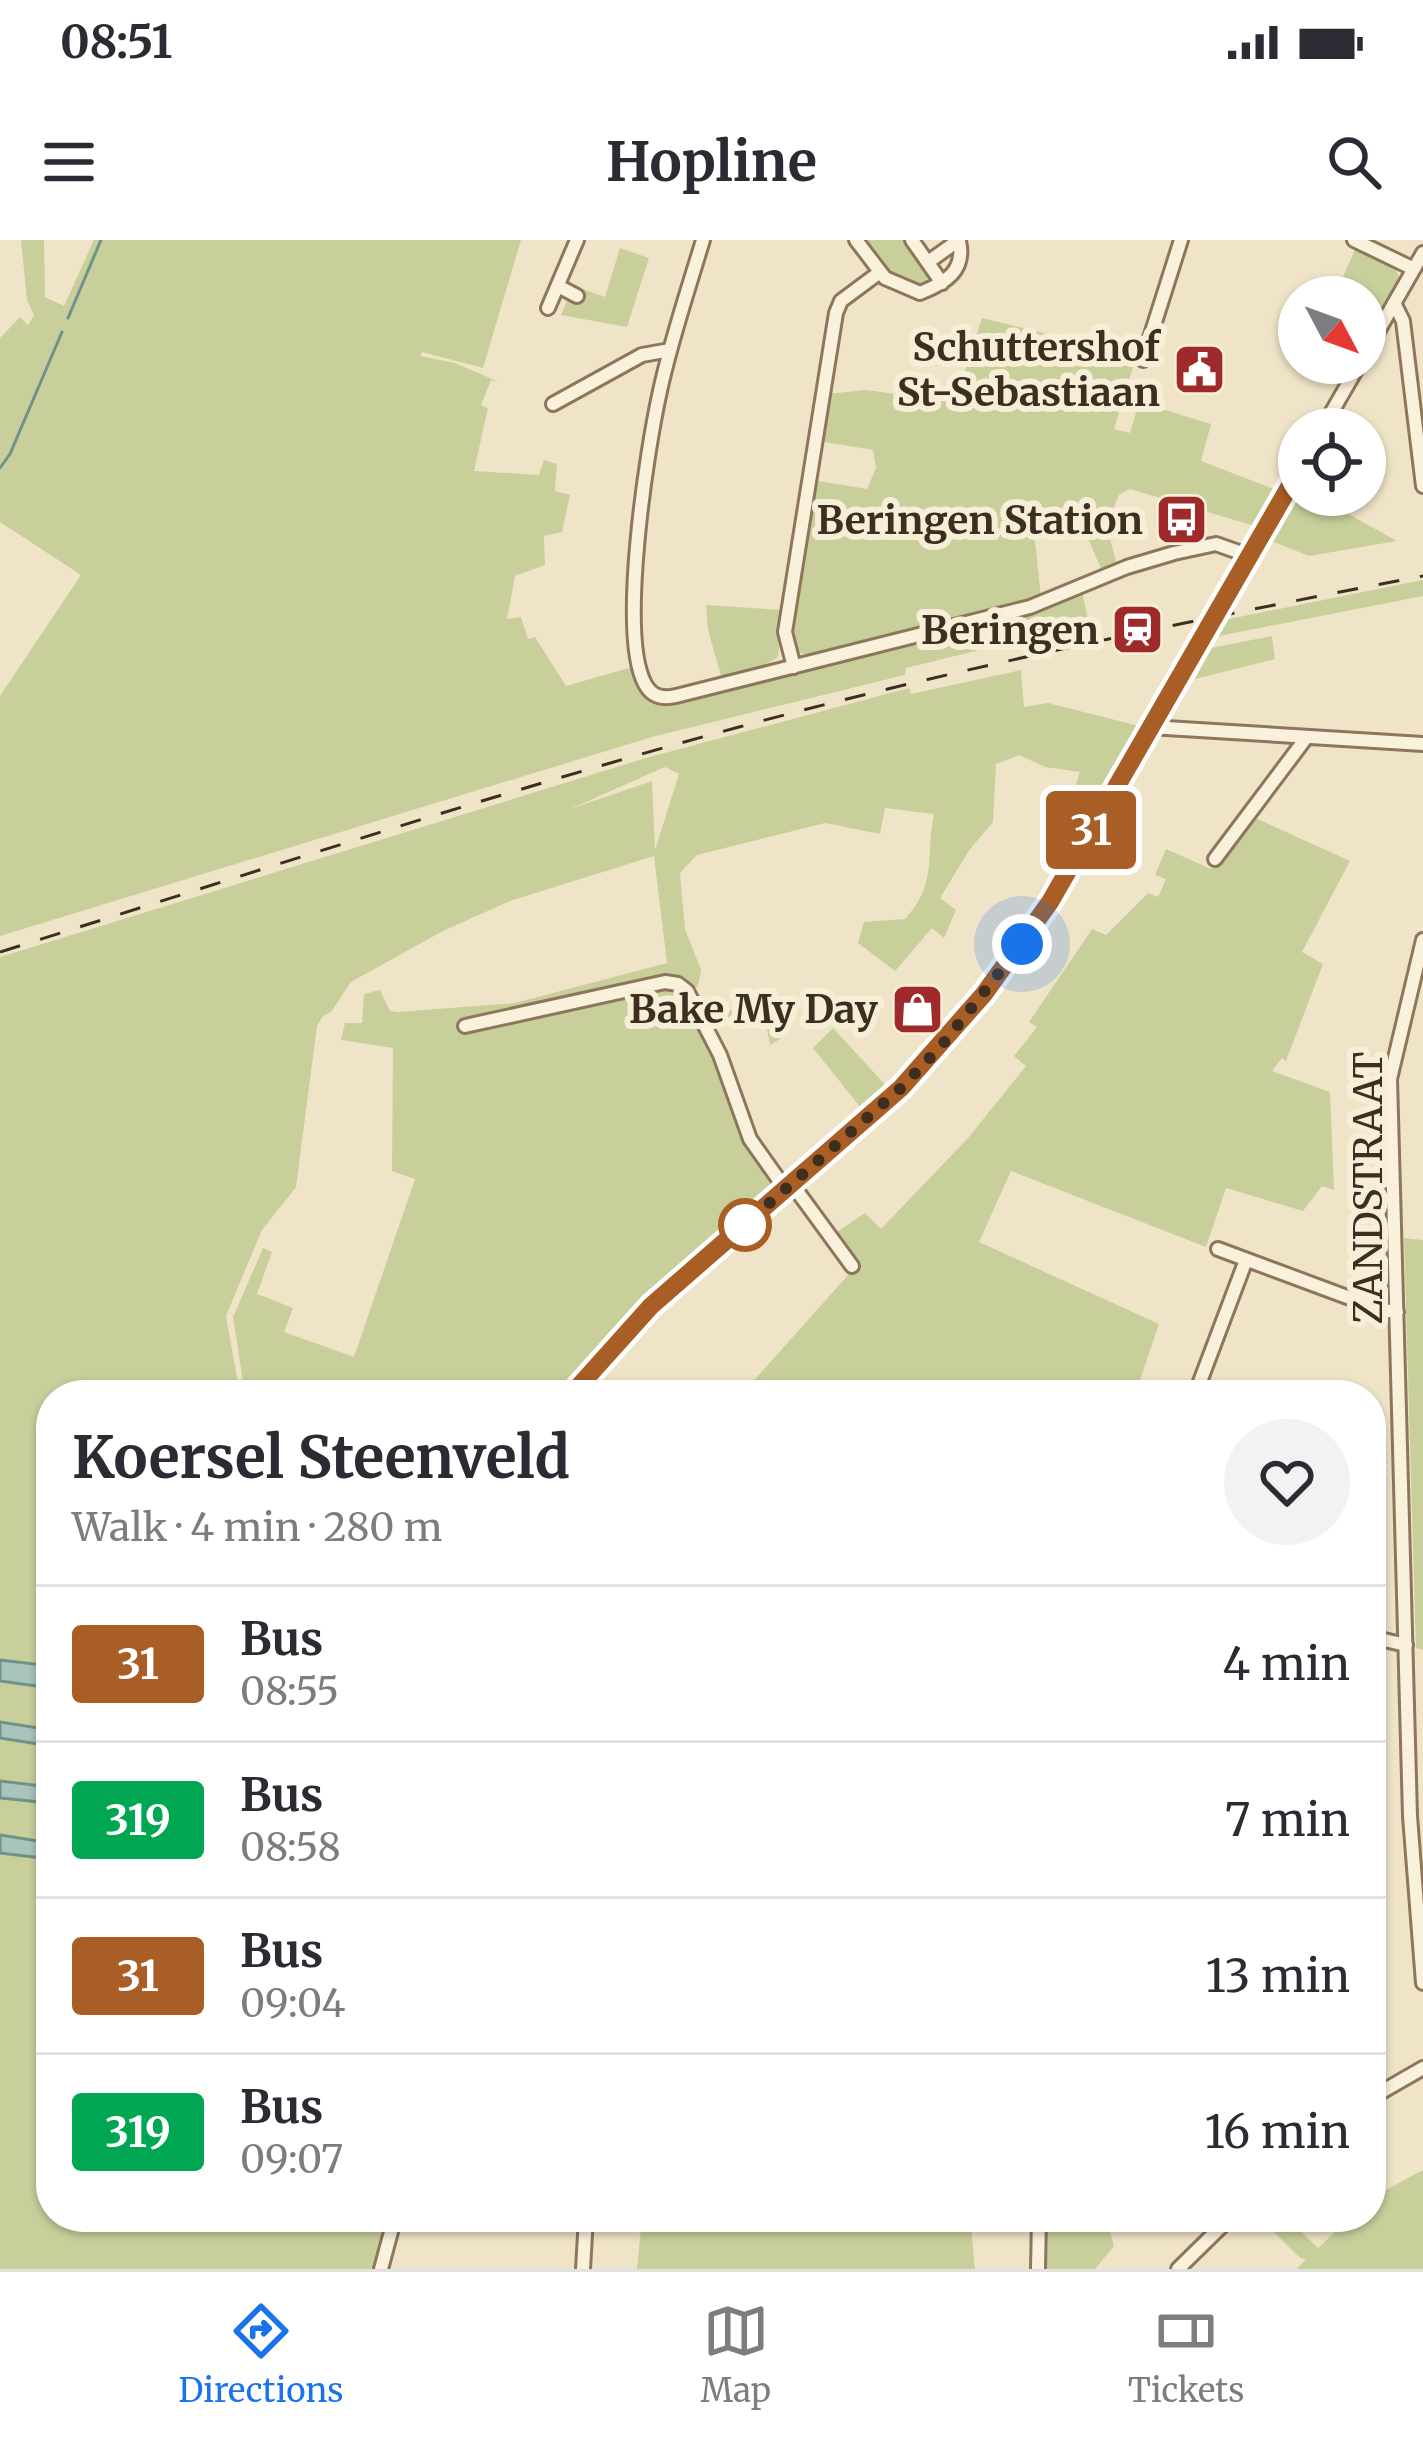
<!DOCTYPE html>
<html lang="en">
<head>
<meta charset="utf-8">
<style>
	:root { --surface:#fff; --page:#f2f2f3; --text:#2b2b33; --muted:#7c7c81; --line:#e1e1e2; --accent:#1a73e8 }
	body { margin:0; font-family:Merriweather,serif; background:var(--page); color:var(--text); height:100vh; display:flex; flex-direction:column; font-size:45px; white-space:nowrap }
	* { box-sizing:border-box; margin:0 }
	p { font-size:39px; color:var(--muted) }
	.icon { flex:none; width:66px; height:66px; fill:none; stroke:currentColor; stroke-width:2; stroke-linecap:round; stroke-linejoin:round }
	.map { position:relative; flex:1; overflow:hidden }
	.panel { position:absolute; left:36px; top:1140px; width:1350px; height:852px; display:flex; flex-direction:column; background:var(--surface); border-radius:48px; box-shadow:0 3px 9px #0004 }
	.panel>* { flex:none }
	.badge { padding:0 24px; border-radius:9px; font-size:42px; line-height:78px }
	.needle { width:78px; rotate:131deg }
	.fabs { position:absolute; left:1278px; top:36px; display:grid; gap:24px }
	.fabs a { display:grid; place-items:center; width:108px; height:108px; border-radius:50%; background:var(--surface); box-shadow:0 3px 9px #0004; font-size:60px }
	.you { position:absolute; width:60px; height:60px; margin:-30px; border:9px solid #fff; border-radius:50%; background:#1a73e8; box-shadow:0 0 0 18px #1a73e833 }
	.map>.badge { position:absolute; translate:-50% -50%; box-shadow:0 0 0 6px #fff }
	.round { display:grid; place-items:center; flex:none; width:126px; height:126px; border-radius:63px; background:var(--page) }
	.headline { display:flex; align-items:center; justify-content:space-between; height:204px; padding:0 36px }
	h1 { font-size:57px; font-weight:700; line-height:90px }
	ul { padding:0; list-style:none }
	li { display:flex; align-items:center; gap:36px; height:156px; padding:0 36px; border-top:3px solid var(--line) }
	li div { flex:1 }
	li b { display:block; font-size:45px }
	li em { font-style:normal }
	li .badge { min-width:132px; font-weight:700; text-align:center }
	.status { display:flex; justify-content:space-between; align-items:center; height:84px; padding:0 60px; background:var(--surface); direction:ltr }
	.status svg { height:33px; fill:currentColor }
	header { display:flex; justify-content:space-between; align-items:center; height:156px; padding:0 36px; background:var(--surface); font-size:54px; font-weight:700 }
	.menu { display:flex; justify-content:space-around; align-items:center; height:168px; border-top:3px solid var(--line); background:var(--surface); font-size:33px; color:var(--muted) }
	.menu a { display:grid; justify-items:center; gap:6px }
	.menu .selected { color:var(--accent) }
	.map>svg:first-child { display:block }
	.green { fill:#c9cf9b; fill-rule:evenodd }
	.water { fill:#a9c4bc; stroke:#6f938a; stroke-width:3 }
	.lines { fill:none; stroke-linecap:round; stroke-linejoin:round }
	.stream { stroke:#6f938a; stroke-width:3 }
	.minor-casing { stroke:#8d765c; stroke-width:18 }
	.minor { stroke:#faf1dc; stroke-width:12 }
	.rail { stroke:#3d2e20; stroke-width:3; stroke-dasharray:21 21; stroke-linecap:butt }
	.minor-bridge-casing { stroke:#8d765c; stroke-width:18; stroke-linecap:butt }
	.minor-bridge { stroke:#faf1dc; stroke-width:12 }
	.line-casing { stroke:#fff; stroke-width:27 }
	.line { stroke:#a85e24; stroke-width:18 }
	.walk { stroke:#3d2e20; stroke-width:12; stroke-dasharray:0 21.6 }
	.stop-dot { fill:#fff; stroke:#a85e24; stroke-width:6 }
	.labels { text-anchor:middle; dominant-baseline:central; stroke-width:12; stroke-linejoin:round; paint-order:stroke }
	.poi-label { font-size:39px; font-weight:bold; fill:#3d2e20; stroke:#f7eed8; text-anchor:end }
	.street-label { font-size:39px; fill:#3d2e20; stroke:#f7eed8 }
</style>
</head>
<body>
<div class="status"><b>08:51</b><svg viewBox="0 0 49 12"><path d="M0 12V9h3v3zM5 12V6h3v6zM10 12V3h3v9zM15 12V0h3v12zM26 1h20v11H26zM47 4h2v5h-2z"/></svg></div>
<header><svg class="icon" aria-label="menu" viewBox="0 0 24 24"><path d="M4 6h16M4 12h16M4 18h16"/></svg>Hopline<svg class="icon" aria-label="search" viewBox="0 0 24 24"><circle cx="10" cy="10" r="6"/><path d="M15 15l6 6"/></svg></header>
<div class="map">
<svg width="1423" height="2029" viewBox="0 0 1423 2029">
	<rect width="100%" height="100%" fill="#f0e4c8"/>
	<path class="green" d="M21,0H44L45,57L64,66L94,0H521L483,128L422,112L420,116L455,123L499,142L491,140L481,165L488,168L474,231L539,235L544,220L557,224L555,251L570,255L562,292L544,296L545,325L515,336L507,379L521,377L528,399L535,397L566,446L636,426L651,458L668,464L1023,373L1082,352L1089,383L906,428L905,435L652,497L0,696V456L81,335L0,282V98L20,77L28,85L34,75L27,60Z
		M861,0H907L930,35L920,49L893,41Z
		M1356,7C1374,15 1395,19 1400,40L1382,72L1365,65V57L1336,53Z
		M620,8L649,18L627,87L561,75L568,58L576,62L583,49L605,57Z
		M982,78L1044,93L1134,124L1114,189L1130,193L1139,162L1211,184L1201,221L1279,251L1258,287L1130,249L1119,255L1106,284L1117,325L1102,331L1085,291L1033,281L1041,358L808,415L800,413L792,398L813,240L867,249L876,228L873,210L819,201L827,154L866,150L955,162Z
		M1297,245L1299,255H1314L1397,301L1309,316L1266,299Z
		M1423,340V356L1214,397L1224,380Z
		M706,365L783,370L778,417L760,428L721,436L708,390Z
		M1272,396L1275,419L1195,439L1211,408Z
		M1021,430L1024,467L1048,463L1143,487L1081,596L1070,591L1082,567L1073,554L1080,532L1045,527L1019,515L996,524L993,582L970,609L940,658L956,670L944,698L932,688L895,731L858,703L864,682L905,679C938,643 925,617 934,574L885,568L880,594L825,583L697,615L680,633L685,689L701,730L698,746L691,750L679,739L664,738L596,756L474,780L476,787L599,763L665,746L684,754L718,818L753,914L776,945C758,961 731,971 718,998L632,1074L561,1155H245L233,1077L263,1008L272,1012L257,1054L293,1068L284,1092L354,1117L415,939L392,931L393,808L341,800L345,783H362L364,754L380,750L390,771L398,772L515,763L667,723L654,616L510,661L443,691L351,742L331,772L323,776L317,786L296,947L262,990L226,1076L240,1155H51V1426L0,1420V717L646,518L909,448L911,454ZM665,527L679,534L655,610L652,541L570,569Z
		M1253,577L1350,621L1302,712L1323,724L1286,821L1282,818L1272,831L1330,852L1334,950L1322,946L1303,971L1226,948L1206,1007L1011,931L979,1002L1159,1084L1135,1155H741L857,1025L837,992L865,973L881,989L968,898L1026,826L1014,816L1037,787L1029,782L1092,689L1106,695L1148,653L1158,657L1166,639L1155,635L1166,609L1211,629Z
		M769,760L773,762L780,799L770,805L764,772L708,784L705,778Z
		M833,788L890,850L865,873L813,808Z
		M1404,998L1423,1000V1410L1416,1408Z
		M0,1441L51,1448V1490L0,1482Z
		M0,1498L51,1506V1547L0,1540Z
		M0,1558L51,1563V1603L0,1595Z
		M0,1613L51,1619V1977H389L373,2029H0Z
		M1423,1930V2029H1297L1306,2019L1300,2018L1259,1977H1286L1318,2008L1351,1977H1371L1373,1957Z
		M507,1977H582L581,1987L508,1988Z
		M642,1977H970L975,2029H637Z
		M1095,1977H1106L1114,2006L1095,2029H1047V1985H1083Z"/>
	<path class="water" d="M0,1420L51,1426V1448L0,1441Z
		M0,1482L51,1490V1506L0,1498Z
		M0,1541L51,1547V1563L0,1558Z
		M0,1595L51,1603V1619L0,1613Z"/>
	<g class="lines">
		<path class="stream" d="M68,78L101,0
			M0,228L10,214L62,92"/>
		<defs>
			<path id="minor" d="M703,0C688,50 671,100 660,151C647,209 618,395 645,444C652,457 663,459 676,456L1030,367L1127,327L1174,313L1216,304L1250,316
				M856,0L885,38L920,53C945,43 966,31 959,1
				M912,0L942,43
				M1354,0L1414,29
				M928,22L959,0
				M558,46L577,56
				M1394,63L1403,81L1423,246
				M548,68L577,0
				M1365,114L1423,13
				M1143,120L1181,0
				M553,164L642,115L670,110
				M1322,189L1360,123
				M1231,349L1299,229
				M794,427L785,392L836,73L841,61L880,32
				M1150,487L1423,504
				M1215,619L1306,498
				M1423,700L1390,839L1410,1576L1423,1743
				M465,786L665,742L678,744L687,751L720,815L750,899L786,950
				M792,944L852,1026
				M1218,1009L1382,1070L1397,1072
				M571,1155C677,1020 830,932 943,804C1051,683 1123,535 1204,396
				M1195,1155L1246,1020
				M1371,1397L1406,1405
				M1371,1858L1423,1828
				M381,2029L395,1977
				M583,2029L586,1977
				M1038,2029L1039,1977
				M1178,2029L1231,1977"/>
		</defs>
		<use href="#minor" class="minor-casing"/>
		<use href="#minor" class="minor"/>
		<path class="rail" d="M0,712C246,635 491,554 739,487C965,426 1194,380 1423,336"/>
		<defs>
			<path id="minor-bridge" d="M1204,396L1231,349"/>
		</defs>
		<use href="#minor-bridge" class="minor-bridge-casing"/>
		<use href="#minor-bridge" class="minor-bridge"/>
	</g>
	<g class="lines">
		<defs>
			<path id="line" d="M571,1155L651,1066L901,848L984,754L1050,662L1299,230"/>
		</defs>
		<use href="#line" class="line-casing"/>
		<use href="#line" class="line"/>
		<path class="walk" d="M745,985L741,988L901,848L942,805L1022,704"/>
	</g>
	<defs>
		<symbol id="civic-square" viewBox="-11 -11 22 22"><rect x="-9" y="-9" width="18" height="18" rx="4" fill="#9e2a2b" stroke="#f7eed8"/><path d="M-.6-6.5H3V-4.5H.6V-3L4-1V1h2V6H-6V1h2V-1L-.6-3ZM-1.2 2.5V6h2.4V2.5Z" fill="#fff"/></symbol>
		<symbol id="bus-square" viewBox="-11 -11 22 22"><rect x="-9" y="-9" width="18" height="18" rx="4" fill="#9e2a2b" stroke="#f7eed8"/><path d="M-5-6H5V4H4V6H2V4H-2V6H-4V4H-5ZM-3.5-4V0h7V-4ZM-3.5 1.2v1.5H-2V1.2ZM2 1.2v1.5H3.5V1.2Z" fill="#fff"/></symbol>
		<symbol id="station-square" viewBox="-11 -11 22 22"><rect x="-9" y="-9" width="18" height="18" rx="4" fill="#9e2a2b" stroke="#f7eed8"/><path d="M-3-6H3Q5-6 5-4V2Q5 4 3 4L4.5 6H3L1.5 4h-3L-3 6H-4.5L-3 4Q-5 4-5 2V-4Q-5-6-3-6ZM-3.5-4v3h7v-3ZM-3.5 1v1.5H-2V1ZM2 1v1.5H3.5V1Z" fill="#fff"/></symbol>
		<symbol id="shop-square" viewBox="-11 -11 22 22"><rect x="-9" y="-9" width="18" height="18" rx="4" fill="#9e2a2b" stroke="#f7eed8"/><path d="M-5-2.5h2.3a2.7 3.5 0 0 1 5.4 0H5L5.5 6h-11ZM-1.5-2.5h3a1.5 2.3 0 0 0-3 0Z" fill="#fff"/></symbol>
	</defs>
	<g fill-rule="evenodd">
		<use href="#civic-square" x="1170" y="100" width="59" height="59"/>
		<use href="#bus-square" x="1152" y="250" width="59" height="59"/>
		<use href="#station-square" x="1108" y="360" width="59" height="59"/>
		<use href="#shop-square" x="888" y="740" width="59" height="59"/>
	</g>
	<circle class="stop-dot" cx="745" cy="985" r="24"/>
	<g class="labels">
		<g class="poi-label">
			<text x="1160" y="107">Schuttershof<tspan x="1160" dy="45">St-Sebastiaan</tspan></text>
			<text x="1143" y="280">Beringen Station</text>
			<text x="1099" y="390">Beringen</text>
			<text x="878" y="769">Bake My Day</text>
		</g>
		<g class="street-label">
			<text transform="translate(1368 948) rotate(-90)">ZANDSTRAAT</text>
		</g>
	</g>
</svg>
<div class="fabs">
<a><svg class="needle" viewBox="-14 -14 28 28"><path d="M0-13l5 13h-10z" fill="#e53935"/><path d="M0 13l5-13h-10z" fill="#7c7c81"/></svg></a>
<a><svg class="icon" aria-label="locate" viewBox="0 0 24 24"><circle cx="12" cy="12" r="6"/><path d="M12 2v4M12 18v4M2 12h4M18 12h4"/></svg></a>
</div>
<div class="you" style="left:1022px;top:704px"></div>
<b class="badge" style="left:1091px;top:590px;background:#a85e24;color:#fff">31</b>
<section class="panel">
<div class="headline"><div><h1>Koersel Steenveld</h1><p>Walk · 4 min · 280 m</p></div><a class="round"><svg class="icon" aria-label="heart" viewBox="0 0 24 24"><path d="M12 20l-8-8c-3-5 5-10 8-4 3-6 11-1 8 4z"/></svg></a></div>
<ul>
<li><span class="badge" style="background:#a85e24;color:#fff">31</span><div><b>Bus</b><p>08:55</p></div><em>4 min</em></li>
<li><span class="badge" style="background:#00a651;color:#fff">319</span><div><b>Bus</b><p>08:58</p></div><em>7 min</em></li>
<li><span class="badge" style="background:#a85e24;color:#fff">31</span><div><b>Bus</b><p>09:04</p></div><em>13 min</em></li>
<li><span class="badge" style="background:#00a651;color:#fff">319</span><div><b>Bus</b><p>09:07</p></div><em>16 min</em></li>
</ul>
</section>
</div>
<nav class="menu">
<a class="selected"><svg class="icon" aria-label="directions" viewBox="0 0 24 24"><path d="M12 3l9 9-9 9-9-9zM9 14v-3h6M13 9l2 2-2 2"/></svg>Directions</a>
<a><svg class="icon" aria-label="map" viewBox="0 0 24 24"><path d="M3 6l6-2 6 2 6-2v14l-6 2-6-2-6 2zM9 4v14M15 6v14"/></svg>Map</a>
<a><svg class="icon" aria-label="tickets" viewBox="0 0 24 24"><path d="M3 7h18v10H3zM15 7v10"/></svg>Tickets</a>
</nav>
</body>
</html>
